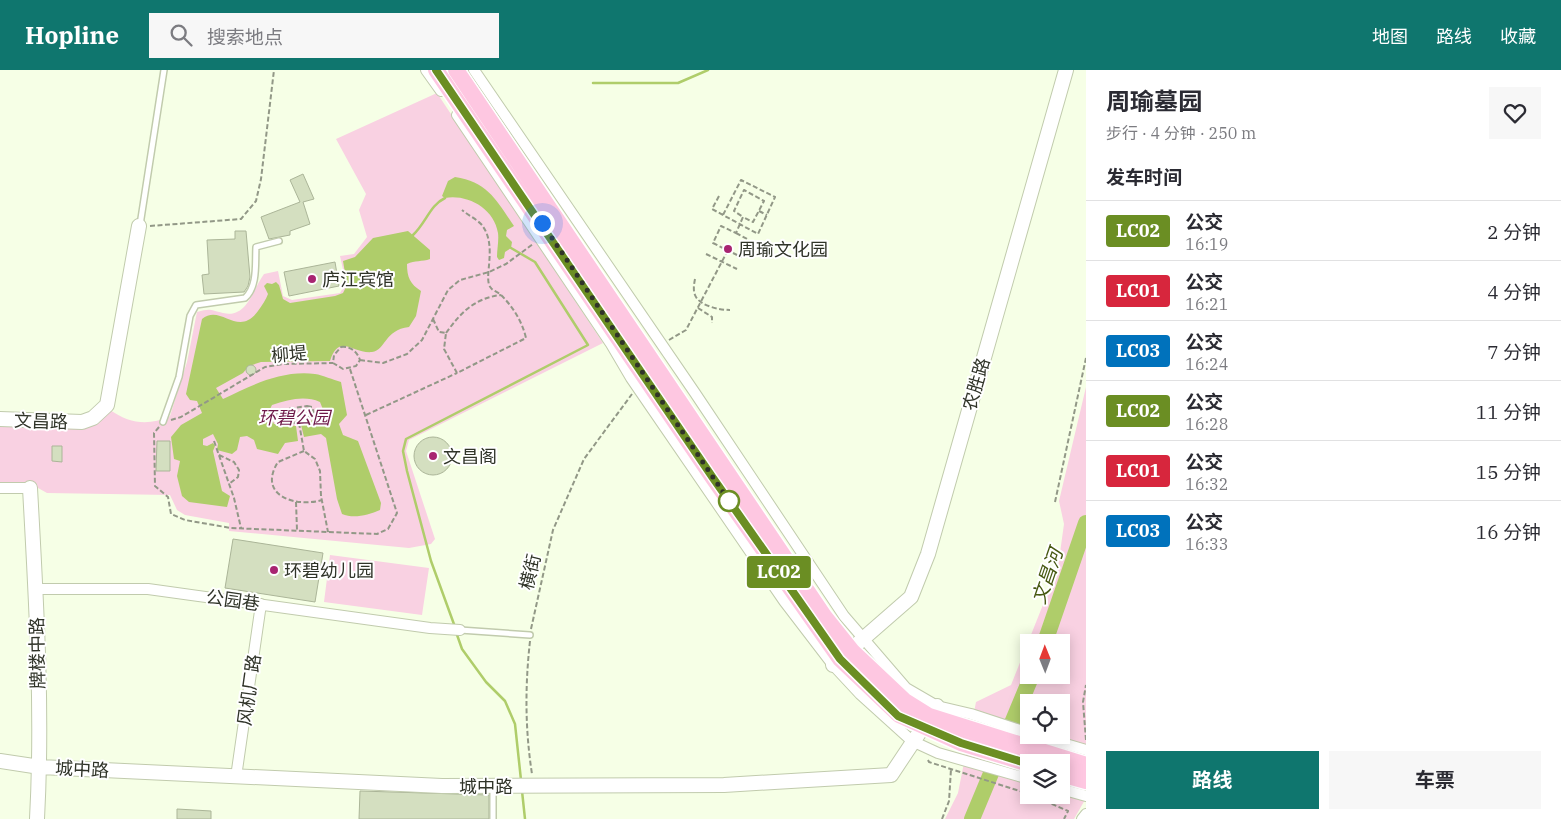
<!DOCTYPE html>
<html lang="zh">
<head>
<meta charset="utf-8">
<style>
	:root { --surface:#fff; --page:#f7f7f7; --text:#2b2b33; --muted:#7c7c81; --line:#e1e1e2; --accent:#0f766e }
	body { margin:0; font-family:"IBM Plex Serif","Noto Sans SC",serif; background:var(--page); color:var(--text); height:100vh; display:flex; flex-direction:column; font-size:19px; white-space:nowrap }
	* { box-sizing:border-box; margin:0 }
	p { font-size:16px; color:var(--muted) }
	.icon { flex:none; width:28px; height:28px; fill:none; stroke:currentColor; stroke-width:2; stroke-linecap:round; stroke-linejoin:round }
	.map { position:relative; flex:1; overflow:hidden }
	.panel { display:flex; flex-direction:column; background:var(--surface); width:475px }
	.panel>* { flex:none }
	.badge { padding:0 10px; border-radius:4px; font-size:18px; line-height:32px }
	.needle { width:32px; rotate:359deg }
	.tools { position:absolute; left:1020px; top:564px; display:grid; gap:10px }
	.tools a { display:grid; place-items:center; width:50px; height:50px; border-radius:0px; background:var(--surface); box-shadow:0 2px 12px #0003; font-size:25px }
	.you { position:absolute; width:25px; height:25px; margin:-12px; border:4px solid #fff; border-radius:50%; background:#1a73e8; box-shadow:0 0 0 8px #1a73e833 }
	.map>.badge { position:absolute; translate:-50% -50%; box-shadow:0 0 0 2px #fff }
	h2 { padding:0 20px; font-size:19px; line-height:45px }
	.round { display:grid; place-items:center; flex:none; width:52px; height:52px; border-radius:0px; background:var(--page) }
	.summary { display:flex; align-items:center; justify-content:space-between; height:85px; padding:0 20px }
	h1 { font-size:24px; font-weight:700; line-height:38px }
	.button { display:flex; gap:10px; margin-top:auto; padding:10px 20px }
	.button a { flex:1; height:58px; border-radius:0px; background:var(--accent); color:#fff; font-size:20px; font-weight:700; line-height:58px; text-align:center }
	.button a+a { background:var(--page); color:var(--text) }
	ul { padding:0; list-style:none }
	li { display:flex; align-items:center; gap:15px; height:60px; padding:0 20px; border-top:1px solid var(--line) }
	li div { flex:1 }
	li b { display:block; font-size:19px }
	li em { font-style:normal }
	li .badge { min-width:55px; font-weight:700; text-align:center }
	header { display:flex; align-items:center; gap:30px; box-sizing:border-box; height:70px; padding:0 25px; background:var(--accent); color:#fff }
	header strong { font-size:24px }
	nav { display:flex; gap:28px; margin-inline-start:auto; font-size:18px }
	.search { width:350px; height:45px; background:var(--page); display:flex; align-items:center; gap:12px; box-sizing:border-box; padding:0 18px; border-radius:0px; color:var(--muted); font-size:19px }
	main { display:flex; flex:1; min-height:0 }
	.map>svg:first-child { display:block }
	.green { fill:#f9d1e2; fill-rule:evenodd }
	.water { fill:#afcd6a }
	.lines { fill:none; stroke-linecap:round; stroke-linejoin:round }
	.stream { stroke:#afcd6a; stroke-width:2.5 }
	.river { stroke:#afcd6a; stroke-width:16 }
	.building { fill:#d4dfc0; stroke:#abb598 }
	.lane-casing { stroke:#c1cbad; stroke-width:8 }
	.street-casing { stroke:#c1cbad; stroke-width:12 }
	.secondary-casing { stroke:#c1cbad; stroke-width:16 }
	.primary-casing { stroke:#fff; stroke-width:19 }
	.path { stroke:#929887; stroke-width:2; stroke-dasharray:5 2.5; stroke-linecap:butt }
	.lane { stroke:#fff; stroke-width:5 }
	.street { stroke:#fff; stroke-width:10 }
	.secondary { stroke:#fff; stroke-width:14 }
	.primary { stroke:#fec7e1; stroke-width:16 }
	.line-casing { stroke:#fff; stroke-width:11 }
	.line { stroke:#6b8e23; stroke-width:8 }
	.walk { stroke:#303429; stroke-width:5; stroke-dasharray:0 9 }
	.poi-dot { fill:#a82571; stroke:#fff; stroke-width:2 }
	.stop-dot { fill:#fff; stroke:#6b8e23; stroke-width:2.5 }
	.labels { text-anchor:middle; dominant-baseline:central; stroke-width:4; stroke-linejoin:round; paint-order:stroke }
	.poi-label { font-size:18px; fill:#303429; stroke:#fff; text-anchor:start }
	.street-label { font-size:18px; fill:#303429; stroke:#fff }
	.park-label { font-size:18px; font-style:italic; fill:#6e1949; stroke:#fff }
	.water-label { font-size:19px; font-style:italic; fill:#475912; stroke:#fff }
</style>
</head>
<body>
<header>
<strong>Hopline</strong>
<div class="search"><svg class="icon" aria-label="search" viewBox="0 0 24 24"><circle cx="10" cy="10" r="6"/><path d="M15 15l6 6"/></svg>搜索地点</div>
<nav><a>地图</a><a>路线</a><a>收藏</a></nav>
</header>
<main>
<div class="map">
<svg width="1086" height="749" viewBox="0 0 1086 749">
	<rect width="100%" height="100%" fill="#f6ffe6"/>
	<path class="green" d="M437,23L603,273L409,370L406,381L435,469L431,474L409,478L229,461V453L185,445L177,440L170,425L47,423L31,414H0V354L83,356L99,353L110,340C130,354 149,356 170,346L187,292L197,242C211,238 210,240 223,243C247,249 253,219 264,204L278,201L283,226L292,230L340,223L346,213L340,186L354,184L367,167L359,140L366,124L336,69Z
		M1086,317V728L1074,749H945L958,723L976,632L1011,615L1058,497L1064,454L1059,431ZM1029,572H1061V605H1029ZM1029,632H1061V665H1029ZM1029,692H1061V725H1029Z
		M330,485L429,498L422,545L324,532Z"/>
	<path class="water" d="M455,107C488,112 497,131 514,156L507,160L506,166L512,172L511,178L505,182L504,188L499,190L497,187C497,179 499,170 498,163C494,138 467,124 445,128L442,126L448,111Z
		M408,161L430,180V189C422,192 415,190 407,194C407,207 410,214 421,221L416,246L409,257C384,260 386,280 372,282C353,284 339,262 330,291L261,292L249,296L243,303L216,318L223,329C252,315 282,300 315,304C323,305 333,310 341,312L347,345L339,354L343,365L358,371L381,433L380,440C368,445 354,449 342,444L337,429L326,368L321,364L304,367L301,355L304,352L320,349L324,342L320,332C304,325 288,330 272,335L269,341L274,354L296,356L298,371L285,373L278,384L257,379L254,370L247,366L240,367L237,380L232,384L217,380L218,374L213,364L203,369V375L207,376L213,373L215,376L213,381L222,421L230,426L227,437L189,432L182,426L177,406L180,391L174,389L171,367L181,355L202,343L197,331L190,330L186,324L202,249C221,233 238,269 258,241C262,235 266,230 268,224L264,216L267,213L272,214L276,212L279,215L283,229L290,233L335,226L343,223L347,215L343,191L355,187L373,168Z"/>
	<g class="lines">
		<path class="stream" d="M593,13H678L708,0
			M413,165C426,153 430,135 445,128
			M455,557L431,491L407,401L403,381L406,369L588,275L535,192L511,178
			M456,562L462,579L486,612L505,631L515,654L521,710
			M522,721L525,749"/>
		<path class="river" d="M1045,572L1086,453
			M972,749L1032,605"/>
	</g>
	<path class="building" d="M303,104L314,129L303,132L310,154L290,161V165L269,169L261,147L300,132L290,110Z
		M235,161H246L250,207L248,216L244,222L204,224L202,205L209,204L207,170L235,169Z
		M335,192L339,216L289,226L284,202Z
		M246 300a5 5 0 1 1 10 0a5 5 0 1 1-10 0Z
		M414 386a19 19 0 1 1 38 0a19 19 0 1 1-38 0Z
		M157,371H170V401H156Z
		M52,376H62V392L52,391Z
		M233,469L323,483L315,532L225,518Z
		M360,721L489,725V749H359Z
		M177,739L211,741V749H177Z"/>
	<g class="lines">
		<defs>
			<path id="lane" d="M140,155L164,0
				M163,352L179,307L190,246L196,235L245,228C258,216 255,194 256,177L279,171
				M460,560L530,565
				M493,717V749"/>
			<path id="street" d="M426,0L441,21
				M474,0L695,323L844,546L906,618L937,636L971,644L1029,663
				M457,45L611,274L631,308L784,531L833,595L860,624L912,671L938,683L1029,709
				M0,418H30
				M36,519H148L430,558L460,560
				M1035,665L1086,680
				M236,707L261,534
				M1061,719L1086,726
				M1082,749L1086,744"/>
			<path id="secondary" d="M0,349L82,352L93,348L107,335L139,156
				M30,418C36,528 43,639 37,749
				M833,595L911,527L928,484L1066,0
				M0,691L40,697L442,716L724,715L891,705L937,636"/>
			<path id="primary" d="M436,0L713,408L840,589L899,645L961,673L1029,694
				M456,0C578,183 702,363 824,546L852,581L905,631L929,646L1086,695
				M1061,704L1086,711"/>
		</defs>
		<use href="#lane" class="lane-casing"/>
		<use href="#street" class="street-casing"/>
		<use href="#secondary" class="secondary-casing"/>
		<use href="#primary" class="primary-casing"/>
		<path class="path" d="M719,126L712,139L758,164L775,127L741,110L723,145
			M759,141L767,145
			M150,156L241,149L256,131L261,109L274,0
			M736,163L749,170L741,187L713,173L721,156L736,163L743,147L753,152L764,131L744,120L734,141L743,147
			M706,184L737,199
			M695,209C694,214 693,220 695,225C699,236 720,240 730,240
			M698,238L712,247V253
			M433,249L439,262L446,263L444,279L457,303L526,268C522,251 513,237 501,225C498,222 493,221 491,218C482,209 499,175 481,154C476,149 468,145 462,140
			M446,263C461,242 475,228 501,225
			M669,270L686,260L728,180
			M341,277C350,276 357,281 360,290L356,296L343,299L333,293L334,285Z
			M360,290L383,293L407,284L422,270L448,220L460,210L489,202L506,194L533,174
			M307,336L312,337L314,343C306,352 280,360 274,346L280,340Z
			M366,345L457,303
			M171,350L181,347L265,297L283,294L333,293
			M299,353L304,381L315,389L320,401L321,426L328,462
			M159,357L154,363L155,416L168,427L171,444L185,450L231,458L377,464L388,459L397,443L350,299
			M214,371L234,428L241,458
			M304,381L278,392C257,425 295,438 322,430
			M219,385L234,392L239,400L238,407L229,414
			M296,432L297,460
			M1055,432L1086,288
			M531,559L553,460L584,389L632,324
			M530,571C525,616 525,659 532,704
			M1086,670L1083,632L1086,615
			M928,690L929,692L1029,724
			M1031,725L1068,741L1064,749
			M942,749L949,731L951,699"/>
		<use href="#lane" class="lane"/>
		<use href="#street" class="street"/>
		<use href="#secondary" class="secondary"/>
		<use href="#primary" class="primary"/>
	</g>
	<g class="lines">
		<defs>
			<path id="line" d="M436,0L713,408L840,589L898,646L961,673L1029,694"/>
		</defs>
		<use href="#line" class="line-casing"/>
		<use href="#line" class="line"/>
		<path class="walk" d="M542,153L729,431"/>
	</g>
	<g class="poi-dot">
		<circle cx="728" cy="179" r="5"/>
		<circle cx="312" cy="209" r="5"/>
		<circle cx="433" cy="386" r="5"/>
		<circle cx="274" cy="500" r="5"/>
	</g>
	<circle class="stop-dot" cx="729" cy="431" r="10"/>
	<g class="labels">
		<g class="poi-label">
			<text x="738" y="179">周瑜文化园</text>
			<text x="322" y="209">庐江宾馆</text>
			<text x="443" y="386">文昌阁</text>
			<text x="284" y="500">环碧幼儿园</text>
		</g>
		<g class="street-label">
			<text transform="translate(289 284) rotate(-5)">柳堤</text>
			<text transform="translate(976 314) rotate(-74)">农胜路</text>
			<text transform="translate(41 351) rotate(2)">文昌路</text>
			<text transform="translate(530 502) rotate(-76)">横街</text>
			<text transform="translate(233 530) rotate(8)">公园巷</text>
			<text transform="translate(37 583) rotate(-91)">牌楼中路</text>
			<text transform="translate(249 620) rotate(-82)">风机厂路</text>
			<text transform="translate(82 699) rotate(3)">城中路</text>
			<text x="486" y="716">城中路</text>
		</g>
		<g class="park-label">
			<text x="294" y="347">环碧公园</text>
		</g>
		<g class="water-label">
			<text transform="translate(1047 506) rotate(-71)">文昌河</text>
		</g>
	</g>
</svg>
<div class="tools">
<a><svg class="needle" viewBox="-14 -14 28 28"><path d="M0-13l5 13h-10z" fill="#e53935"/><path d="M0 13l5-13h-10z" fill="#7c7c81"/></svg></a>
<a><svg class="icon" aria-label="locate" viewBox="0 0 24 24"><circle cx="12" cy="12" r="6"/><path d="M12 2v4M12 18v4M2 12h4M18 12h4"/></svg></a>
<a><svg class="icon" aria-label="layers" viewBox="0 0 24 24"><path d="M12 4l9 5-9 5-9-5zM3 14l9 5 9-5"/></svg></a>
</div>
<div class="you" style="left:542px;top:153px"></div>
<b class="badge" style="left:779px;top:502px;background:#6b8e23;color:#fff">LC02</b>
</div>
<section class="panel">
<div class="summary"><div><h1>周瑜墓园</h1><p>步行 · 4 分钟 · 250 m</p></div><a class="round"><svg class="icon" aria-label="heart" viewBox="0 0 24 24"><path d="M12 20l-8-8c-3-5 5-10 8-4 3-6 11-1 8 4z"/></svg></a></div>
<h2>发车时间</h2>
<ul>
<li><span class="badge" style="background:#6b8e23;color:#fff">LC02</span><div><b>公交</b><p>16:19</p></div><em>2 分钟</em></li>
<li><span class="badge" style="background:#d7263d;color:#fff">LC01</span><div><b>公交</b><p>16:21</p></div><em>4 分钟</em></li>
<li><span class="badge" style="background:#0072bc;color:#fff">LC03</span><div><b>公交</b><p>16:24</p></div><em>7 分钟</em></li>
<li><span class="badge" style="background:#6b8e23;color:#fff">LC02</span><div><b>公交</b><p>16:28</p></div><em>11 分钟</em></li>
<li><span class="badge" style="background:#d7263d;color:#fff">LC01</span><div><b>公交</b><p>16:32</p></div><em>15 分钟</em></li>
<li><span class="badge" style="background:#0072bc;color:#fff">LC03</span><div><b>公交</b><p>16:33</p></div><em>16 分钟</em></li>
</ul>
<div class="button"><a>路线</a><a>车票</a></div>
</section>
</main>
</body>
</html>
